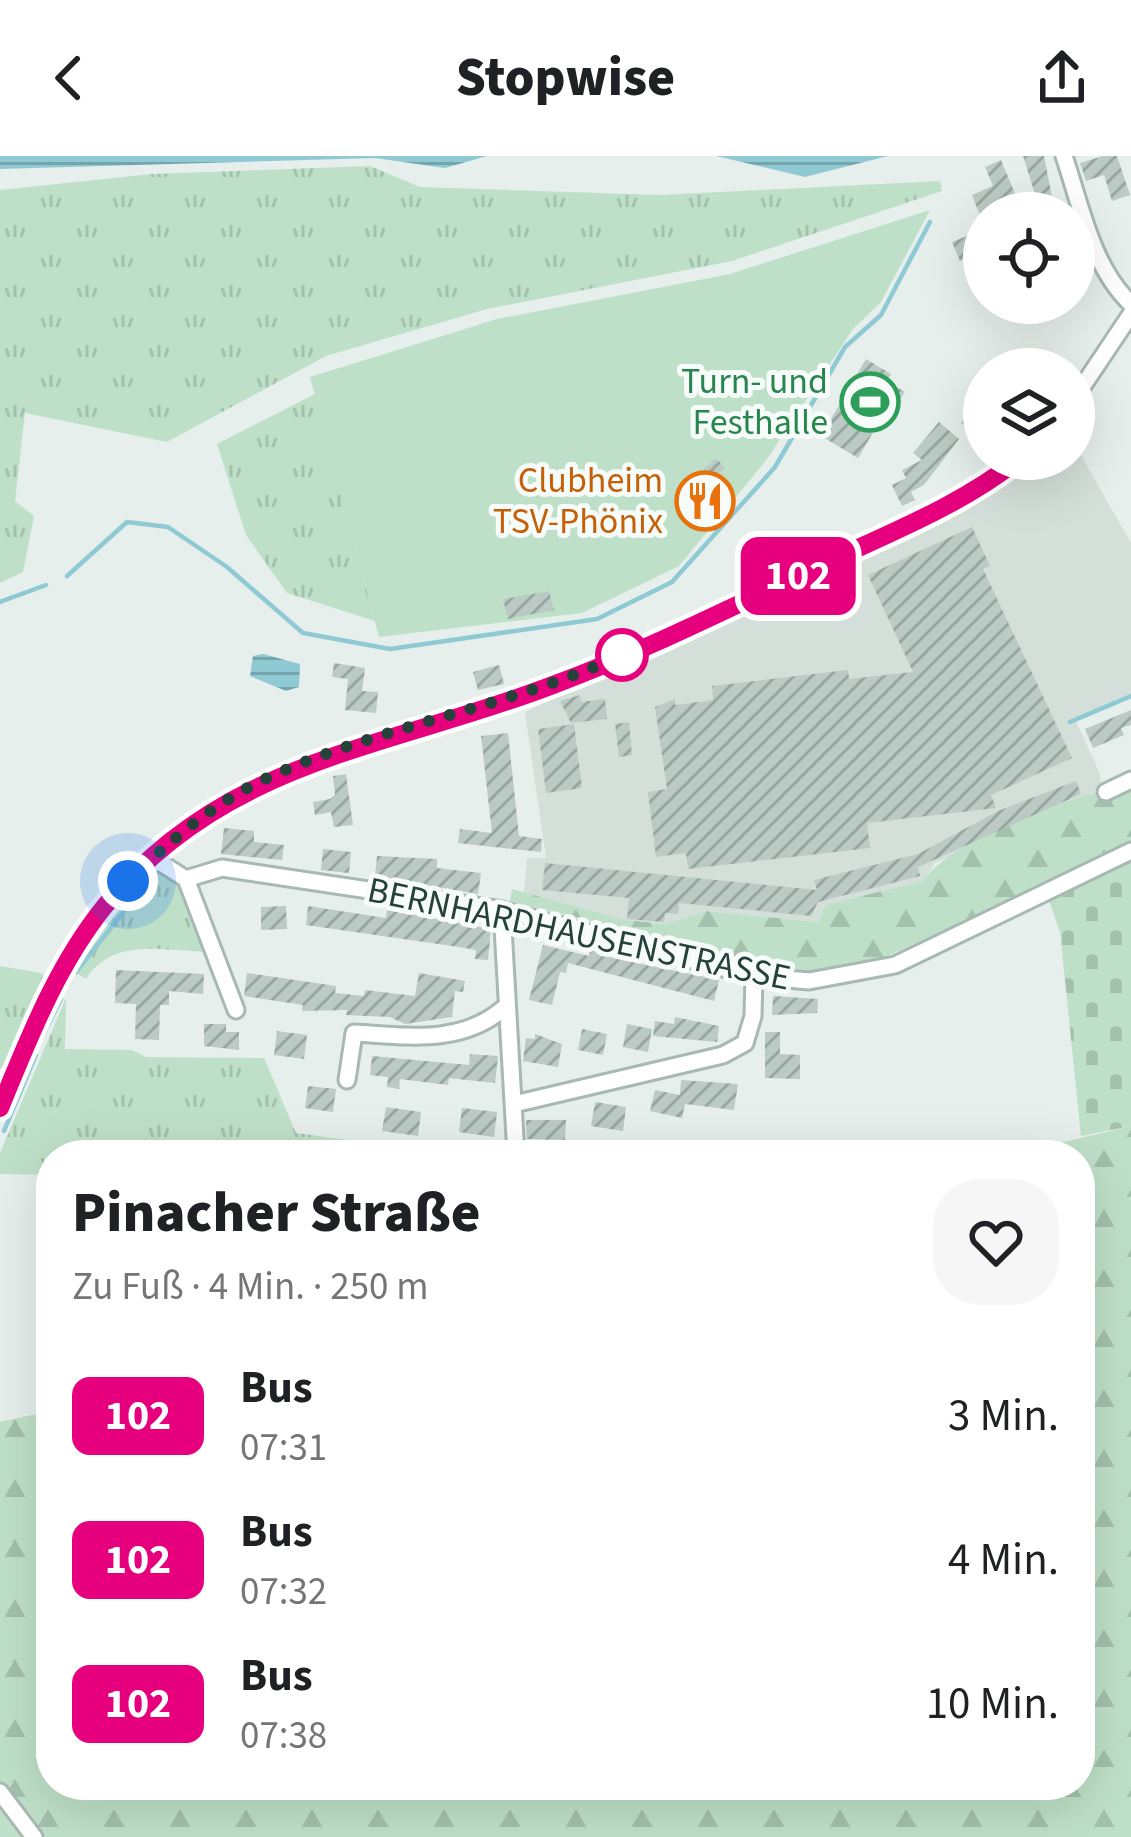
<!DOCTYPE html>
<html lang="de">
<head>
<meta charset="utf-8">
<style>
	:root { --surface:#fff; --page:#f6f6f6; --text:#202124; --muted:#757577 }
	body { margin:0; font-family:"Source Sans 3",sans-serif; background:var(--page); color:var(--text); height:100vh; display:flex; flex-direction:column; font-size:45px; white-space:nowrap }
	* { box-sizing:border-box; margin:0 }
	p { font-size:39px; color:var(--muted) }
	.icon { flex:none; width:66px; height:66px; fill:none; stroke:currentColor; stroke-width:2; stroke-linecap:round; stroke-linejoin:round }
	.map { position:relative; flex:1; overflow:hidden }
	.sheet { position:absolute; left:36px; top:984px; width:1059px; height:660px; display:flex; flex-direction:column; background:var(--surface); border-radius:48px; box-shadow:0 12px 48px #0002 }
	.sheet>* { flex:none }
	.badge { padding:0 24px; border-radius:18px; font-size:42px; line-height:78px }
	.controls { position:absolute; left:963px; top:36px; display:grid; gap:24px }
	.controls a { display:grid; place-items:center; width:132px; height:132px; border-radius:50%; background:var(--surface); box-shadow:0 12px 48px #0002; font-size:60px }
	.you { position:absolute; width:60px; height:60px; margin:-30px; border:9px solid #fff; border-radius:50%; background:#1a73e8; box-shadow:0 0 0 18px #1a73e833 }
	.map>.badge { position:absolute; translate:-50% -50%; box-shadow:0 0 0 6px #fff }
	.round { display:grid; place-items:center; flex:none; width:126px; height:126px; border-radius:48px; background:var(--page) }
	.summary { display:flex; align-items:center; justify-content:space-between; height:204px; padding:0 36px }
	h1 { font-size:57px; font-weight:800; line-height:90px }
	ul { padding:0; list-style:none }
	li { display:flex; align-items:center; gap:36px; height:144px; padding:0 36px }
	li div { flex:1 }
	li b { display:block; font-size:45px }
	li em { font-style:normal }
	li .badge { min-width:132px; font-weight:700; text-align:center }
	header { display:flex; justify-content:space-between; align-items:center; height:156px; padding:0 36px; background:var(--surface); font-size:54px; font-weight:800 }
	.map>svg:first-child { display:block }
	.built { fill:#d4dfda }
	.grass { fill:url(#grass-tufts) }
	.forest { fill:url(#forest-firs) }
	.cemetery { fill:url(#cemetery-stones) }
	.park { fill:#bfe0c8 }
	.water { fill:url(#water-rules) }
	.lines { fill:none; stroke-linecap:round; stroke-linejoin:round }
	.stream { stroke:#8ec9d4; stroke-width:4.5 }
	.building { fill:url(#building-hatch) }
	.minor-casing { stroke:#a8b8b2; stroke-width:21 }
	.minor { stroke:#fff; stroke-width:15 }
	.line-casing { stroke:#fff; stroke-width:27 }
	.line { stroke:#e6007e; stroke-width:18 }
	.walk { stroke:#24423a; stroke-width:12; stroke-dasharray:0 21.6 }
	.stop-dot { fill:#fff; stroke:#e6007e; stroke-width:6 }
	.labels { text-anchor:middle; dominant-baseline:central; stroke-width:10; stroke-linejoin:round; paint-order:stroke }
	.leisure-label { font-size:36px; fill:#27864d; stroke:#f7fbf9; text-anchor:end }
	.food-label { font-size:36px; fill:#c56008; stroke:#f7fbf9; text-anchor:end }
	.street-label { font-size:36px; fill:#24423a; stroke:#f7fbf9 }
</style>
</head>
<body>
<header><svg class="icon" aria-label="back" viewBox="0 0 24 24"><path d="M15 5l-7 7 7 7"/></svg>Stopwise<svg class="icon" aria-label="share" viewBox="0 0 24 24"><path d="M12 15V3M7 8l5-5 5 5M5 13v7h14v-7"/></svg></header>
<div class="map">
<svg width="1131" height="1681" viewBox="0 0 1131 1681">
	<defs>
		<pattern id="grass-tufts" width="24" height="20" patternUnits="userSpaceOnUse" patternTransform="scale(3)"><rect width="24" height="20" fill="#bfe0c8"/><path d="M3 7l-1-3M5 7V3M7 7l1-3M15 17l-1-3M17 17v-4M19 17l1-3" fill="none" stroke="#a4c1ad"/></pattern>
		<pattern id="forest-firs" width="22" height="20" patternUnits="userSpaceOnUse" patternTransform="scale(3)"><rect width="22" height="20" fill="#bfe0c8"/><path d="M5 1l3.5 6h-7zM16 11l3.5 6h-7z" fill="#a4c1ad"/></pattern>
		<pattern id="cemetery-stones" width="16" height="16" patternUnits="userSpaceOnUse" patternTransform="scale(3)"><rect width="16" height="16" fill="#bfe0c8"/><path d="M2 7V4a2 2 0 0 1 4 0v3zM10 15v-3a2 2 0 0 1 4 0v3z" fill="#a4c1ad"/></pattern>
		<pattern id="water-rules" width="6" height="5" patternUnits="userSpaceOnUse" patternTransform="scale(3)"><rect width="6" height="5" fill="#8ec9d4"/><path d="M0 2.5h6" fill="none" stroke="#74a5ad"/></pattern>
		<pattern id="building-hatch" width="6" height="6" patternUnits="userSpaceOnUse" patternTransform="scale(3)"><rect width="6" height="6" fill="#bbcac4"/><path d="M-1 1l2-2M0 6l6-6M5 7l2-2" fill="none" stroke="#98a6a0"/></pattern>
	</defs>
	<rect width="100%" height="100%" fill="#e6efeb"/>
	<path class="built" d="M1074,287L1131,387V542L1075,563L1100,618L1101,633L935,707L923,725L825,749L818,766L706,755L665,768L625,764L524,737L527,702H546L525,556L918,373L1033,303H1074Z"/>
	<path class="grass" d="M370,10L420,31L660,39L940,25L942,35L732,105L487,153L326,200L167,286L25,257L15,345L34,360L23,416L0,427V34L152,18Z
		M315,238L375,465L287,437L246,379L217,288Z
		M162,713L182,729L206,796C161,794 112,782 86,823L71,814C88,787 130,717 162,713Z
		M0,810L41,817L48,824L8,914L0,912Z
		M66,842L65,893L132,894L146,901L264,902L296,977L461,999H51V1019L0,1018V997Z"/>
	<path class="forest" d="M1131,629V689L874,806L805,819L510,745L512,733L625,764L665,768L706,755L818,766L825,749L923,725C952,682 1079,636 1131,629Z
		M1131,970V1681H0V1266L51,1255V1629H1080V999H1010Z"/>
	<path class="cemetery" d="M1131,704V970L1081,980L1060,776L1047,739Z"/>
	<path class="park" d="M930,54L881,146L853,173L767,303L679,410L582,457L379,481L310,221L497,163L730,118Z"/>
	<path class="water" d="M0,0H487L445,12L375,2L0,13Z
		M716,0H888L805,21Z
		M263,498L300,508L299,531L286,535L250,520L253,500Z"/>
	<g class="lines">
		<path class="stream" d="M67,420L127,366L168,371L227,411L303,477L390,493L597,463L672,426L775,311L845,191L881,159L930,66
			M0,446L46,429
			M1070,566L1131,540
			M76,816L151,721
			M41,883L61,843
			M4,975L36,899"/>
	</g>
	<path class="building" d="M1023,0H1044L1055,57H1041Z
		M1103,0H1117L1130,39L1112,45L1104,19L1086,25L1080,7Z
		M1001,4L1023,57H979L972,39L993,30L985,11Z
		M984,73V95L960,105L952,86Z
		M866,203L891,218L887,225L905,236L892,256L887,253L858,302L821,280Z
		M984,238V275L979,281L961,267Z
		M939,266L959,283L924,329L911,336L915,344L902,350L892,329L906,322L902,314L922,304L913,297Z
		M716,302L725,312L718,318L733,334L692,372L677,356L704,330L696,321Z
		M972,371L990,410L983,413L1072,602L991,639L996,652L867,667L870,692L688,713L686,697L656,701L648,636L667,633L655,551L675,543V549L713,544L712,530L848,514L849,523L913,516L868,419Z
		M549,435L554,454L508,463L503,443Z
		M334,507L365,512L362,535L378,536L376,557L345,554L348,523L332,521Z
		M499,509L504,528L478,534L473,516Z
		M580,539L581,546L605,543L607,563L571,567L560,545Z
		M1131,554V569L1121,572L1124,579L1093,592L1085,573Z
		M629,566L632,599L619,601L615,568Z
		M574,568L582,632L546,637L538,573Z
		M508,577L519,680L542,683L541,696L458,687L460,673L492,677L481,580Z
		M346,618L353,669L334,671L331,656L315,659L313,646L330,643L335,639L333,620Z
		M1076,625L1081,638L918,711L920,720L818,746L811,760L679,747L678,758L665,757L664,766L627,763L629,742L542,734L545,707L817,734L814,724L918,698L998,655Z
		M224,672L254,675V686L284,689L282,704L221,698Z
		M323,693L351,696L349,717L321,714Z
		M377,700L437,703V712L481,717L478,738L375,720Z
		M286,750L287,773L261,774V751Z
		M308,750L386,762L387,754L491,773L488,804L475,803L476,794L459,791L306,769Z
		M543,789L589,800L591,791L611,796L609,801L719,824L714,845L568,807L566,817L560,816L552,849L529,844Z
		M116,814L204,818L203,838L169,835V849H160L159,884L135,883L136,848L115,847Z
		M247,817L336,830L335,837L364,840L365,834L415,840L419,817L465,825L463,836L455,835L452,861L405,868L390,861L346,859L347,854L302,855L303,849L244,840Z
		M773,840L818,843L817,857L772,859Z
		M675,861L719,870L717,886L653,880L655,865L674,868Z
		M204,868H226V876H239V894L204,890Z
		M627,868L652,873L648,896L623,891Z
		M582,873L607,878L603,899L578,894Z
		M277,875L307,879L304,903L274,899Z
		M765,876H780V898L800,899V923L765,922Z
		M535,878L562,888L558,911L523,905L526,882L535,883Z
		M470,898L498,900L495,927L449,922L448,929L400,923L399,933L387,931L388,921L370,919L372,900L469,909Z
		M681,924L738,928L734,954L685,948L682,962L650,955L655,934L680,939Z
		M308,930L336,933L333,956L305,952Z
		M595,946L626,951L623,975L591,970Z
		M386,951L421,956L418,980L382,975Z
		M462,952L497,956L494,981L459,976Z
		M526,964H566L565,984L527,983Z"/>
	<g class="lines">
		<defs>
			<path id="minor" d="M1064,0C1081,50 1092,111 1131,148
				M1074,243L1131,158
				M1106,636L1131,624
				M153,702L186,723L222,712L502,754L754,820L809,825L895,809L1131,695
				M186,723L236,854
				M502,754L516,999
				M347,924L354,877C408,880 461,889 504,852
				M514,948L723,899L745,887L753,860L754,820
				M0,952C29,882 56,811 104,751C224,603 389,593 553,529C644,495 732,451 819,410C887,378 960,350 1019,303
				M0,1636L34,1681"/>
		</defs>
		<use href="#minor" class="minor-casing"/>
		<use href="#minor" class="minor"/>
	</g>
	<g class="lines">
		<defs>
			<path id="line" d="M0,952C29,882 56,811 104,751C224,603 389,592 553,529C644,495 732,451 819,410C887,378 960,350 1019,303"/>
		</defs>
		<use href="#line" class="line-casing"/>
		<use href="#line" class="line"/>
		<path class="walk" d="M128,725C167,688 210,650 259,626C375,570 505,553 622,499"/>
	</g>
	<defs>
		<symbol id="stadium-ring" viewBox="-11 -11 22 22"><circle r="9.5" fill="#f7fbf9" stroke="#2e9e5b" stroke-width="1.5"/><path d="M0-5a6.5 5 0 1 0 0 10a6.5 5 0 1 0 0-10ZM-3.5-1.8h7v3.6h-7Z" fill="#2e9e5b"/></symbol>
		<symbol id="restaurant-ring" viewBox="-11 -11 22 22"><circle r="9.5" fill="#f7fbf9" stroke="#e8710a" stroke-width="1.5"/><path d="M-5-6h1v4h1v-4h1v4h1v-4h1v5L-1.5 .5V6h-2V.5L-5-1ZM5-6V6H3V1.5H1.5Q1.5-4 5-6Z" fill="#e8710a"/></symbol>
	</defs>
	<g fill-rule="evenodd">
		<use href="#stadium-ring" x="837" y="213" width="66" height="66"/>
		<use href="#restaurant-ring" x="672" y="312" width="66" height="66"/>
	</g>
	<circle class="stop-dot" cx="622" cy="499" r="24"/>
	<g class="labels">
		<g class="leisure-label">
			<text x="828" y="225">Turn- und<tspan x="828" dy="41">Festhalle</tspan></text>
		</g>
		<g class="food-label">
			<text x="663" y="324">Clubheim<tspan x="663" dy="41">TSV-Phönix</tspan></text>
		</g>
		<g class="street-label">
			<text transform="translate(579 778) rotate(12)">BERNHARDHAUSENSTRASSE</text>
		</g>
	</g>
</svg>
<div class="controls">
<a><svg class="icon" aria-label="locate" viewBox="0 0 24 24"><circle cx="12" cy="12" r="6"/><path d="M12 2v4M12 18v4M2 12h4M18 12h4"/></svg></a>
<a><svg class="icon" aria-label="layers" viewBox="0 0 24 24"><path d="M12 4l9 5-9 5-9-5zM3 14l9 5 9-5"/></svg></a>
</div>
<div class="you" style="left:128px;top:725px"></div>
<b class="badge" style="left:798px;top:420px;background:#e6007e;color:#fff">102</b>
<section class="sheet">
<div class="summary"><div><h1>Pinacher Straße</h1><p>Zu Fuß · 4 Min. · 250 m</p></div><a class="round"><svg class="icon" aria-label="heart" viewBox="0 0 24 24"><path d="M12 20l-8-8c-3-5 5-10 8-4 3-6 11-1 8 4z"/></svg></a></div>
<ul>
<li><span class="badge" style="background:#e6007e;color:#fff">102</span><div><b>Bus</b><p>07:31</p></div><em>3 Min.</em></li>
<li><span class="badge" style="background:#e6007e;color:#fff">102</span><div><b>Bus</b><p>07:32</p></div><em>4 Min.</em></li>
<li><span class="badge" style="background:#e6007e;color:#fff">102</span><div><b>Bus</b><p>07:38</p></div><em>10 Min.</em></li>
</ul>
</section>
</div>
</body>
</html>
